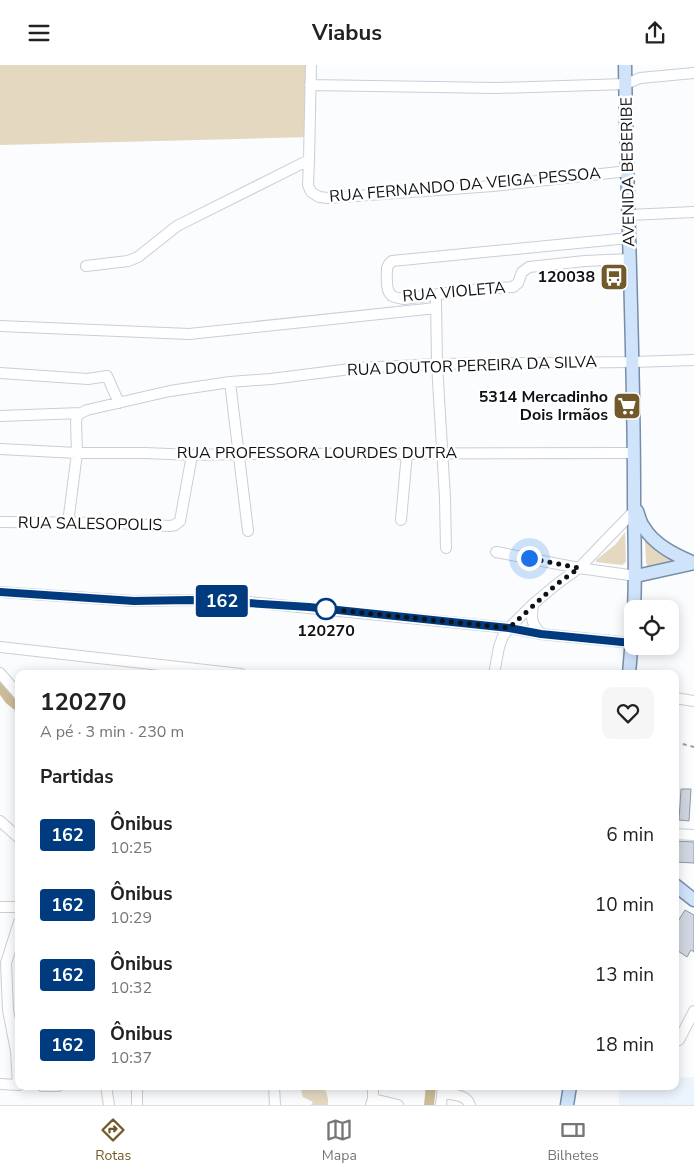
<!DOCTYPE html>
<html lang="pt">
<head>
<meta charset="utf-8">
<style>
	:root { --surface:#fff; --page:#f6f6f6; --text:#222; --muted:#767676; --line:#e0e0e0; --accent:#715929 }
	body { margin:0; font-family:"Nunito Sans",sans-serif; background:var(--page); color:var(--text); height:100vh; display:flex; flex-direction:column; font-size:19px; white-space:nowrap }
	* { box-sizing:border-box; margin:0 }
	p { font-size:16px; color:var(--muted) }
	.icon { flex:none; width:28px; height:28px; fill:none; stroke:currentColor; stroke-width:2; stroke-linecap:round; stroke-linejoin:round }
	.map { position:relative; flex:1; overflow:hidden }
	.drawer { position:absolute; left:15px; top:605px; width:664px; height:420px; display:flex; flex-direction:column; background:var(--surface); border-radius:10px; box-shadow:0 2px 12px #0003 }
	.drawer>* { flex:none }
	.badge { padding:0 10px; border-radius:4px; font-size:18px; line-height:32px }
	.buttons { position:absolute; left:624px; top:535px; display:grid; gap:10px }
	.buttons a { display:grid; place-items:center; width:55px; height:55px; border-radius:10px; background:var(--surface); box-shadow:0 2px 12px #0003; font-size:25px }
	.you { position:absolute; width:25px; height:25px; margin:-12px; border:4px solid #fff; border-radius:50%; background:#1a73e8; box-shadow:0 0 0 8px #1a73e833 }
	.map>.badge { position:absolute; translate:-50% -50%; box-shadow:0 0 0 2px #fff }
	h2 { padding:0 25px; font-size:19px; line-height:45px }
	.round { display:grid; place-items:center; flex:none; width:52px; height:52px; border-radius:10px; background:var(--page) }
	.summary { display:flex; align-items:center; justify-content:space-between; height:85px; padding:0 25px }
	h1 { font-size:24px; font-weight:700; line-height:38px }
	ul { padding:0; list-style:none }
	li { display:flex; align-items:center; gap:15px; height:70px; padding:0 25px }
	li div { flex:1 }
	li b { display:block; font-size:19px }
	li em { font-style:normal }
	li .badge { min-width:55px; font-weight:700; text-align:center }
	header { display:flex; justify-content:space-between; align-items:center; height:65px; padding:0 25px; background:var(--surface); font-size:22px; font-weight:700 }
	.dock { display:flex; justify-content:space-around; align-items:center; height:70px; border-top:1px solid var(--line); background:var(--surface); font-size:14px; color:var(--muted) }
	.dock a { display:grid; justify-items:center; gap:2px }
	.dock .current { color:var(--accent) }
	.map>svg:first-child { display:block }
	.built { fill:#ecf4fd }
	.green { fill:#e4d8c1 }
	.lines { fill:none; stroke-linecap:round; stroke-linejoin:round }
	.canal { stroke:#cdbb99; stroke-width:10 }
	.building { fill:#d0d7e0; stroke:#9198a0 }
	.minor-casing { stroke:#c8cfd7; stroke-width:12 }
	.major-casing { stroke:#778da8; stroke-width:15 }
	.path { stroke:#9b9d9f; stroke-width:2; stroke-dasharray:4 4; stroke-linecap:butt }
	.minor { stroke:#fff; stroke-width:10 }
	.major { stroke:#cfe3fb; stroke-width:12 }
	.line-casing { stroke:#fff; stroke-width:11 }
	.line { stroke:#003b80; stroke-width:8 }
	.walk { stroke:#0f1114; stroke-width:5; stroke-dasharray:0 9 }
	.stop-dot { fill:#fff; stroke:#003b80; stroke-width:2.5 }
	.labels { text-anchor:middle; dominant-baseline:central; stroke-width:5; stroke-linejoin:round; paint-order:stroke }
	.street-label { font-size:16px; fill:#0f1114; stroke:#fff }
	.poi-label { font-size:16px; font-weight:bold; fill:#0f1114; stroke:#fff; text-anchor:end }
	.stop-label { font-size:16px; font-weight:bold; fill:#0f1114; stroke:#fff }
</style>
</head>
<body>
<header><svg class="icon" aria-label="menu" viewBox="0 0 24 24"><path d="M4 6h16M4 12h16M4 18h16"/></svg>Viabus<svg class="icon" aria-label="share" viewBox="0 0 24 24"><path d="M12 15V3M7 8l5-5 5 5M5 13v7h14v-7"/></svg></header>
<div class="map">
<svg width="694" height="1040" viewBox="0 0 694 1040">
	<rect width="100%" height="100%" fill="#fafcfe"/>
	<path class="built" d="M694,1012V1040H619V1021H675V1013Z"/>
	<path class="green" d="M0,0H311L310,72L0,80Z
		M625,467L626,496L625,498L622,500L596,497V495L616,479Z
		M645,476L660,489L675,497L648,502L646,498Z
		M300,1021H319V1023L326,1026L328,1034V1040H311L313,1037L303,1032Z"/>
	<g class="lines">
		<path class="canal" d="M0,621L9,634L19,642
			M429,1040L431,1021"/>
	</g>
	<path class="building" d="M681,724H691L689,756L679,755Z
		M675,776L694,777V798L675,797Z
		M685,845L694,850V887L691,885L687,892L675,884V861Z"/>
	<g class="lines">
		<defs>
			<path id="minor" d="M311,0L309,95L308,120L311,127L319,132L328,133L493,121L628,106
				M310,20L496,23L626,19L640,13L694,8
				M629,150L694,147
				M629,173L392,196L389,199L387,203C387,210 385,226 392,231C396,233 400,233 404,234L468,225L513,222L518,218L522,207L529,202L585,196L630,194
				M86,201L128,196L138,192L177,161L309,95
				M436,236L437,299L445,433L446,483
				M0,261L189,269L436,243
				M0,308L88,314L107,311L119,338
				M230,317L248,466
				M0,351L81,348
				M0,384L77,388H145L192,390L238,389L634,388
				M401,455L407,388
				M0,457L116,458L170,461L175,460L180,456L192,390
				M68,458L77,388L76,357L77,351L81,348L87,345L170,326L230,317L271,314L358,303L437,299L633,297L694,295
				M496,487L579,503L636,511
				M0,527L134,536L190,535L248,537L309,543L509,563L541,569L632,578
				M533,539C531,554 531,558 541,569
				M0,582L241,609
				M0,608L19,630
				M494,609L499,582L503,571L509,563L533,539L557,519L579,503L634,446
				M675,633L694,636
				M0,756L19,773
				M675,769L694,770
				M0,842H19
				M679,975L694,946
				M0,1019L19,1020
				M18,1020L16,986L8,945L6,898L19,857
				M42,1021H58
				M106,1021L109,1040
				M137,1021V1040
				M274,1021L275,1040
				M443,1028C453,1030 466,1029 470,1040
				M373,1034L398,1040
				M371,1040L373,1034V1021
				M441,1040L443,1022"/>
			<path id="major" d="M625,0C627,142 634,284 634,427C634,466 636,505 634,544
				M637,446C639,451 640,457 643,461C654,480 675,490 694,498
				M636,511L694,498
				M629,609L632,573
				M675,820L694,835
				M567,1040L570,1021"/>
		</defs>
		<use href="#minor" class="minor-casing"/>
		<use href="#major" class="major-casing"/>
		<path class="path" d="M675,677L694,682"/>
		<use href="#minor" class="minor"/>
		<use href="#major" class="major"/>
	</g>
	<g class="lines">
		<defs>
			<path id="line" d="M0,527L134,536L190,535L248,538L309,542L509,563L541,569L632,578"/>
		</defs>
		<use href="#line" class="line-casing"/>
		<use href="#line" class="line"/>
		<path class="walk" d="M326,544L509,563L557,519L579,503L529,493"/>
	</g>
	<defs>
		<symbol id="bus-square" viewBox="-11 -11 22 22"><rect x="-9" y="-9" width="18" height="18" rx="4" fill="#715929" stroke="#fff"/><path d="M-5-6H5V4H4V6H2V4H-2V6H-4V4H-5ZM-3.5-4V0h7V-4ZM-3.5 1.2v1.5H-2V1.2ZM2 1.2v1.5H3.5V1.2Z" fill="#fff"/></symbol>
		<symbol id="supermarket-square" viewBox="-11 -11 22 22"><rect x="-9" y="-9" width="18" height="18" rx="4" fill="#715929" stroke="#fff"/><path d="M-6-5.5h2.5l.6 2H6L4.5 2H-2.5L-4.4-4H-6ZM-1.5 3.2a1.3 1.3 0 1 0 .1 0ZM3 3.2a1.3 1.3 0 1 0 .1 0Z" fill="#fff"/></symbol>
	</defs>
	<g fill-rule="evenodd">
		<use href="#bus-square" x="598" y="196" width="32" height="32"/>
		<use href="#supermarket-square" x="611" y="325" width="32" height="32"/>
	</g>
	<circle class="stop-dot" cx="326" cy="544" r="10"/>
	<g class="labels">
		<g class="street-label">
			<text transform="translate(628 107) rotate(-91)">AVENIDA BEBERIBE</text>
			<text transform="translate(465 120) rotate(-5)">RUA FERNANDO DA VEIGA PESSOA</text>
			<text transform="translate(454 227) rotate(-5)">RUA VIOLETA</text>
			<text transform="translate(472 301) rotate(-2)">RUA DOUTOR PEREIRA DA SILVA</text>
			<text x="317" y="388">RUA PROFESSORA LOURDES DUTRA</text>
			<text transform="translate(90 459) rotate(1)">RUA SALESOPOLIS</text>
		</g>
		<g class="poi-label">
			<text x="595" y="212">120038</text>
			<text x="608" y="332">5314 Mercadinho<tspan x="608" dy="18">Dois Irmãos</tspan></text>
		</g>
		<g class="stop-label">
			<text x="326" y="566">120270</text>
		</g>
	</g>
</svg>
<div class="buttons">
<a><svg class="icon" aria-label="locate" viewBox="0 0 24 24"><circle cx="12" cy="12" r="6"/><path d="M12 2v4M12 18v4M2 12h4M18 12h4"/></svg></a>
</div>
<div class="you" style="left:529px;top:493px"></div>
<b class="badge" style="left:222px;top:536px;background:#003b80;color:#fff">162</b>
<section class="drawer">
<div class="summary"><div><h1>120270</h1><p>A pé · 3 min · 230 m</p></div><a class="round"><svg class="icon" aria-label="heart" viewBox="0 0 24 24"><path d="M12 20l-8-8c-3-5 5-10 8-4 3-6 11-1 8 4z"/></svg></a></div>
<h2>Partidas</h2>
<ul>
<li><span class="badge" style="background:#003b80;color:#fff">162</span><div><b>Ônibus</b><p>10:25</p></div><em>6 min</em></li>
<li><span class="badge" style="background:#003b80;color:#fff">162</span><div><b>Ônibus</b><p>10:29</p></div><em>10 min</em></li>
<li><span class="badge" style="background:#003b80;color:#fff">162</span><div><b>Ônibus</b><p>10:32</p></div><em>13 min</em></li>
<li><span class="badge" style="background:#003b80;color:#fff">162</span><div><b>Ônibus</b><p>10:37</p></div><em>18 min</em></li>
</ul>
</section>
</div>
<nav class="dock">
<a class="current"><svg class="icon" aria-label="directions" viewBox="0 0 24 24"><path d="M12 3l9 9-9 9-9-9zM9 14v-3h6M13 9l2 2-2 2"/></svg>Rotas</a>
<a><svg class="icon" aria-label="map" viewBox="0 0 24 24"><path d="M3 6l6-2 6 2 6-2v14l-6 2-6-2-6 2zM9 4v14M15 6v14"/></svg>Mapa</a>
<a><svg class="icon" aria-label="tickets" viewBox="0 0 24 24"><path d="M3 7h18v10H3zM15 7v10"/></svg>Bilhetes</a>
</nav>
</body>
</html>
